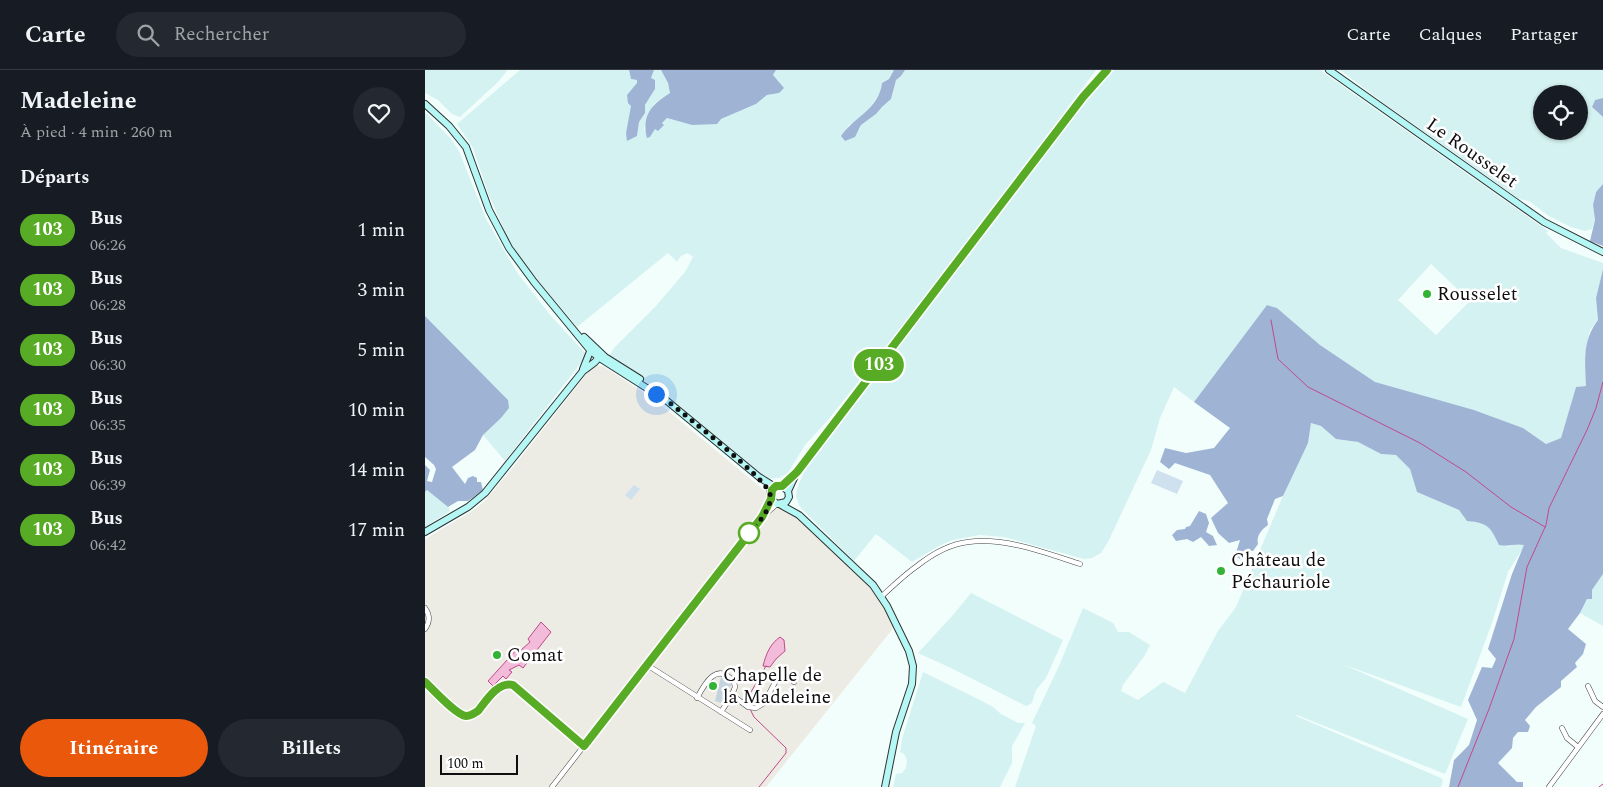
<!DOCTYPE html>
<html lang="fr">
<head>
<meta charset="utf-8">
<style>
	:root { --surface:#171b24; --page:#242831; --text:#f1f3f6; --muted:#9ea1a6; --line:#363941; --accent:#ea580c }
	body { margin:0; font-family:Spectral,serif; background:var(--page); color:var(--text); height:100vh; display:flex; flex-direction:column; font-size:19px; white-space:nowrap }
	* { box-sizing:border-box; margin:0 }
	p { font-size:16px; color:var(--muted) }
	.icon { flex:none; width:28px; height:28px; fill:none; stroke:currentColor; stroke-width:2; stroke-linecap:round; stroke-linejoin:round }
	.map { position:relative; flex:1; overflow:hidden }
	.panel { display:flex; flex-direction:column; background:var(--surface); width:425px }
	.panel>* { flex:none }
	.badge { padding:0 10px; border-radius:16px; font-size:18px; line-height:32px }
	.controls { position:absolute; left:1108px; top:15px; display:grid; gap:10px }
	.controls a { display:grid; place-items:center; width:55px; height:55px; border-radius:50%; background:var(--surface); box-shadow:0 1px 4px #0004; font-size:25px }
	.scale { position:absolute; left:15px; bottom:12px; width:78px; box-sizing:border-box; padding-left:5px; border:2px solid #0f0f0f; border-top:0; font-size:14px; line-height:18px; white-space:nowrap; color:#0f0f0f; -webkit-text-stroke:4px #fff; paint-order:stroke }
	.you { position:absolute; width:25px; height:25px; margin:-12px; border:4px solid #fff; border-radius:50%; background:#1a73e8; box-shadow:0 0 0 8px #1a73e833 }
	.map>.badge { position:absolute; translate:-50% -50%; box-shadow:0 0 0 2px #fff }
	h2 { padding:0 20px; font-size:19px; line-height:45px }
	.round { display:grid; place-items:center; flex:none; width:52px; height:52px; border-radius:26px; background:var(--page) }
	.summary { display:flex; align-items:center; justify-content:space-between; height:85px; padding:0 20px }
	h1 { font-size:24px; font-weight:700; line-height:38px }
	.primary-button { display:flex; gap:10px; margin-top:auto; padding:10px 20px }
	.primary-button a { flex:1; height:58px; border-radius:30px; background:var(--accent); color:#fff; font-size:20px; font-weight:700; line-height:58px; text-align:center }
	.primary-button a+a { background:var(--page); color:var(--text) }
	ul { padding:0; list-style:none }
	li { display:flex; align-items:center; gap:15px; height:60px; padding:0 20px }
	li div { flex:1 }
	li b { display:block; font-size:19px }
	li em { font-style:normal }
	li .badge { min-width:55px; font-weight:700; text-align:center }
	header { display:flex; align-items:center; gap:30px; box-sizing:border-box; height:70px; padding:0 25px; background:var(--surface); border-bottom:1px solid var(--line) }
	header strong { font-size:24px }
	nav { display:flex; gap:28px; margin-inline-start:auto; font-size:18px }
	.search { width:350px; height:45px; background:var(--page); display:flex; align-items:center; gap:12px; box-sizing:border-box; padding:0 18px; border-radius:28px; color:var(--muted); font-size:19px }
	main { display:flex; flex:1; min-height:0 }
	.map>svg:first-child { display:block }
	.industrial { fill:#edece4 }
	.farmland { fill:#d4f2f1; fill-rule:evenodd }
	.forest { fill:#9fb4d5 }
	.cemetery { fill:#c4d4df }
	.pitch { fill:#cfe1ee }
	.water { fill:#f1bbd9; stroke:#c1498a }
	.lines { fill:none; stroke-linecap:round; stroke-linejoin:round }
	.stream { stroke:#c1498a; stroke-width:1 }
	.street-casing { stroke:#424242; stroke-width:5.5 }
	.secondary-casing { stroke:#313131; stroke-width:8 }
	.street { stroke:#fff; stroke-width:4.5 }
	.secondary { stroke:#b4f7f4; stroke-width:6 }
	.line-casing { stroke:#fff; stroke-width:11 }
	.line { stroke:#58ac25; stroke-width:8 }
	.walk { stroke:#0f0f0f; stroke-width:5; stroke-dasharray:0 9 }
	.poi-dot { fill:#33b335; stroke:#fff; stroke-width:2 }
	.stop-dot { fill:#fff; stroke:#58ac25; stroke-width:2.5 }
	.labels { text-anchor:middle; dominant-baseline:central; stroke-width:5; stroke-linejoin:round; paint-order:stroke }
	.street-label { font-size:19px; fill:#0f0f0f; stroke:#fff }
	.poi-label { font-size:19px; fill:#0f0f0f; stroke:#fff; text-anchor:start }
</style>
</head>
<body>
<header>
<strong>Carte</strong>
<div class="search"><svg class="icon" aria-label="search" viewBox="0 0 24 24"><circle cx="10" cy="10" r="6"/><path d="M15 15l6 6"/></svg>Rechercher</div>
<nav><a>Carte</a><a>Calques</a><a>Partager</a></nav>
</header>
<main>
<section class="panel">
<div class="summary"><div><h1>Madeleine</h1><p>À pied · 4 min · 260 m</p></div><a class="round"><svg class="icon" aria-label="heart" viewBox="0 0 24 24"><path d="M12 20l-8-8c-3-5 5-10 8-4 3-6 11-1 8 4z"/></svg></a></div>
<h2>Départs</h2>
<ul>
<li><span class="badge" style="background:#58ac25;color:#fff">103</span><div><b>Bus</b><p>06:26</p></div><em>1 min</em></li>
<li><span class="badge" style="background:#58ac25;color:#fff">103</span><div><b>Bus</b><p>06:28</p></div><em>3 min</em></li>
<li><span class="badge" style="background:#58ac25;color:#fff">103</span><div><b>Bus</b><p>06:30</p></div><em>5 min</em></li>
<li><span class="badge" style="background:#58ac25;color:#fff">103</span><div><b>Bus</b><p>06:35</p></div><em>10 min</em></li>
<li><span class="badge" style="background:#58ac25;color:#fff">103</span><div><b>Bus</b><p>06:39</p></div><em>14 min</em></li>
<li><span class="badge" style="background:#58ac25;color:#fff">103</span><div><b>Bus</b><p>06:42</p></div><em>17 min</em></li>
</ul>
<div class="primary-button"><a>Itinéraire</a><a>Billets</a></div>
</section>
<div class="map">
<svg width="1178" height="717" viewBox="0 0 1178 717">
	<rect width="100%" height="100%" fill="#f2fefc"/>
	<path class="industrial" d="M172,296H178L230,330L341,422L425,495L446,516L458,532L470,556L341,717H0V469L44,443L59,432L89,396L164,301Z"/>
	<path class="farmland" d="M0,0H81L82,1L73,12L35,47L27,44L13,30L0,23Z
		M95,0H204L206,9L212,10V14L201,63L212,66L214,51L220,43V35L230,19L226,8L229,0H236L243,13L245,23L230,33L221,49L219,59L225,67L230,59L239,55L237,53L242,48L267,55L296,49L331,34L342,25L354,23V11L350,9L348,5L351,0H469L464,9L457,13L456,22L445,37L434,49L424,55L416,66L420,71L435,59L436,55L451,44L457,37L466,29L471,9L476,6L480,0H671L482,251L402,351L380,375L363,403L354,408L341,409L294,369L225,315L183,288L189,278L230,237L260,202L268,187L263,183L256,186L252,192L243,183L152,257L102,197L85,173L63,123L48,78L32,54Z
		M690,0H895L1123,161L1121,163L1136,178L1178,193V199L1171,228L1173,250L1165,260L1160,286L1161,316L1151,317L1136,368L1121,374L1098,358L1049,340L951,313L895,275L852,238L842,235L769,332L749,317L735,348L726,380L683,472L676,483L667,488L659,489L579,467L555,465L527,470L512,477L487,492L451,464L429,491L375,437L371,427L372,419L379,402L642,56L680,9ZM1006,194L1045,231L1011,265L973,230Z
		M915,0H1178V28L1170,30L1167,37L1178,47V114L1171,122L1168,135L1170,150L1167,159L1160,161L1146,157L1124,146L1104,131L1094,129L960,34ZM1116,24H1154V61H1116Z
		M0,42L26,69L34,81L61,149L93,204L126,246L162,285L80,391L58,365L76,348L83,330L0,246Z
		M886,353L896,356L911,369L933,372L956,384L971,385L985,399L992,422L1034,440L1042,451L1058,453L1066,458L1083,477L1091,473L1100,475L1083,502L1068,550L1036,637L917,594L1043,649L1020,704L872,645L871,646L1016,708L1018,710L1016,717H590L611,656L607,653L634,596L658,538L688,553L693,562H704L725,575L720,585L698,615L696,621L713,630L738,612L760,623L793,561L811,537L865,409L883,373Z
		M2,420L23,437L25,441L0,457V422Z
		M1178,504V556L1155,543L1167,520Z
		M546,523L638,570L621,608L611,620L607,633L601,636L526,598L493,583L528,545Z
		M498,602L553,629L568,637L576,644L593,653H600L587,676V693L575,717H468L471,704L477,703L481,698L482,690L479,684L475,682L477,669Z"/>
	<path class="forest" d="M204,0H229L226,8L230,10V19L220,35V43L214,52L212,66L202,71L201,63L206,36L203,33L202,25L212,13V10L206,9Z
		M236,0H351L348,5L359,18L354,23L342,25L331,34L296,49L292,54L267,55L242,48L237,53L239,55L233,61L230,59L225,67L222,68C216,46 227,34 245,23L243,13Z
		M469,0H480L476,6L471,10L466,29L457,37L451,44L436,55L430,67L420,71L416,66C429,47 454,39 457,13L464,9Z
		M1178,28V47L1167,37L1170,30Z
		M1178,114V176L1165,171L1170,150L1168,135L1171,122Z
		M1178,199V504L1167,520V529H1162L1155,543L1143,559L1161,574L1158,584L1150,593L1152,597L1136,611V617L1111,637L1100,650L1105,656L1103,662H1093L1088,668L1087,678L1073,693L1092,712H1098V717H1024L1029,690L1044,675L1052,650L1043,630L1057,597L1067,598L1071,589L1063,579L1087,504L1099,475C1090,473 1084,477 1074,475C1065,456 1063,453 1042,451L1034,440L992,422L985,399L971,385L956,384L933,372L911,369L896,356L886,353L883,373L858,426L850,429L842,449L843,455C837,459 831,466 833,474L828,481L823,480L819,491L810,486L815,470L804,473L793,463L786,448L803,433L785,405L750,393L744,399L735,392L740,378L761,383L789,378L805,358L769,332L842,235L852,238L895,275L950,312L1049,340L1098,358L1121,374L1136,368L1151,317L1161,316C1160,291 1157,271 1173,250L1171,228Z
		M0,246L83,330L84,338L76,348L58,365L50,380L27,397L40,414L43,408L48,406L52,408V412H56L58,420L43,431H33L23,437L2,420L0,422V395L5,400L2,411L7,412L11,399L9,395L0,387Z
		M774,441L781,444L784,453L781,462L788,466L792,475L784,476L776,467L768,472L762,469L751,471L747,465L752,460L760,459L761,457L765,456Z"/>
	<path class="cemetery" d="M296,607L307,613L296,633L290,631Z"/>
	<path class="pitch" d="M732,400L758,411L752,424L726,413Z
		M209,415L215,419L206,430L200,425Z"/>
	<path class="water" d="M116,552L126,562L98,598L94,595L84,600L87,602L81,609L78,606L68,616L63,611L93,578L96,580L105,572L103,569Z
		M355,567L359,570L360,581L351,589L345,597L338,596C341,584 345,574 355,567Z"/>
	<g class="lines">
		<path class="stream" d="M846,250L853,289L883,317L995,373L1041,402L1086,437L1120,457
			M324,635L326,622L341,596
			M325,639L329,647L361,678V683L334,717
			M1033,717L1064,639L1089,569L1102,497L1121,455L1124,438L1162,360L1171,338L1178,312
			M1174,717L1178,714"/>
		<defs>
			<path id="street" d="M339,444L346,429
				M457,526C468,516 479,505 492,496C506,485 525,474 543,472C580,467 621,483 655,494
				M0,538C5,545 5,552 0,559
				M222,595L325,660
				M0,612C8,620 31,645 41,645C46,646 49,643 53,641C62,631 73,611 88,615L159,676
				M1163,616L1170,631L1178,637
				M307,625L323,637L331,638L339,633L354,605H360L369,612
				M272,628C280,613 292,591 309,612L310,617L307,625L296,642
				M1137,658L1142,668L1153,677
				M127,717L324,463L337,447L352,434
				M1124,717L1178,644"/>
			<path id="secondary" d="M904,0L1119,152L1178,182
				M0,34L24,56L41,77L64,140L84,178L109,212L165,280L173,287L239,329
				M159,267L180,287L215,309
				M158,299L166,279
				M236,326L334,407L350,417
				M357,416L372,403L651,36L682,0
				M363,421L357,416L351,417L345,422L346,429L352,434L361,432L364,427L363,421L369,408
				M356,435L374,445L448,515L462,536L484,581L488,596L487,614L471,662L460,717
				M0,462L43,437L60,423L158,301L170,292L175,286"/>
		</defs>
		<use href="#street" class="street-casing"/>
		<use href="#secondary" class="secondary-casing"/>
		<use href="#street" class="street"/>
		<use href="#secondary" class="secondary"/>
	</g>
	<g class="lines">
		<defs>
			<path id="line" d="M0,612C9,620 31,645 41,646C46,646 49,643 53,641C61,631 73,611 88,615L159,676L337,447L346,429L347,420L351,416H357L372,402L658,27L682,0"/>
		</defs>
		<use href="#line" class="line-casing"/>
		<use href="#line" class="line"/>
		<path class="walk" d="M231,324L245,333C261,346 343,410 345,424C348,437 333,454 324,463"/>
	</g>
	<g class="poi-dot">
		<circle cx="1002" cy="224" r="5"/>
		<circle cx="796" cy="501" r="5"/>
		<circle cx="72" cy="585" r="5"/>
		<circle cx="288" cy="616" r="5"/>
	</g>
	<circle class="stop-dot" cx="324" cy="463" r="10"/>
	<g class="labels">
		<g class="street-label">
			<text transform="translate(1047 83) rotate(35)">Le Rousselet</text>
		</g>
		<g class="poi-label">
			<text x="1012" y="224">Rousselet</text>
			<text x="806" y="490">Château de<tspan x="806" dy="22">Péchauriole</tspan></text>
			<text x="82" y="585">Comat</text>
			<text x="298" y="605">Chapelle de<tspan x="298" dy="22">la Madeleine</tspan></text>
		</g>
	</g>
</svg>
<div class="controls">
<a><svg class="icon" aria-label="locate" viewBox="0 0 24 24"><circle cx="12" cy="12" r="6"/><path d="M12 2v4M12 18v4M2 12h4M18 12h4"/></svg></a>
</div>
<div class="scale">100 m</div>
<div class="you" style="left:231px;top:324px"></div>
<b class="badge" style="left:454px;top:295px;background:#58ac25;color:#fff">103</b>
</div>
</main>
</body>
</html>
